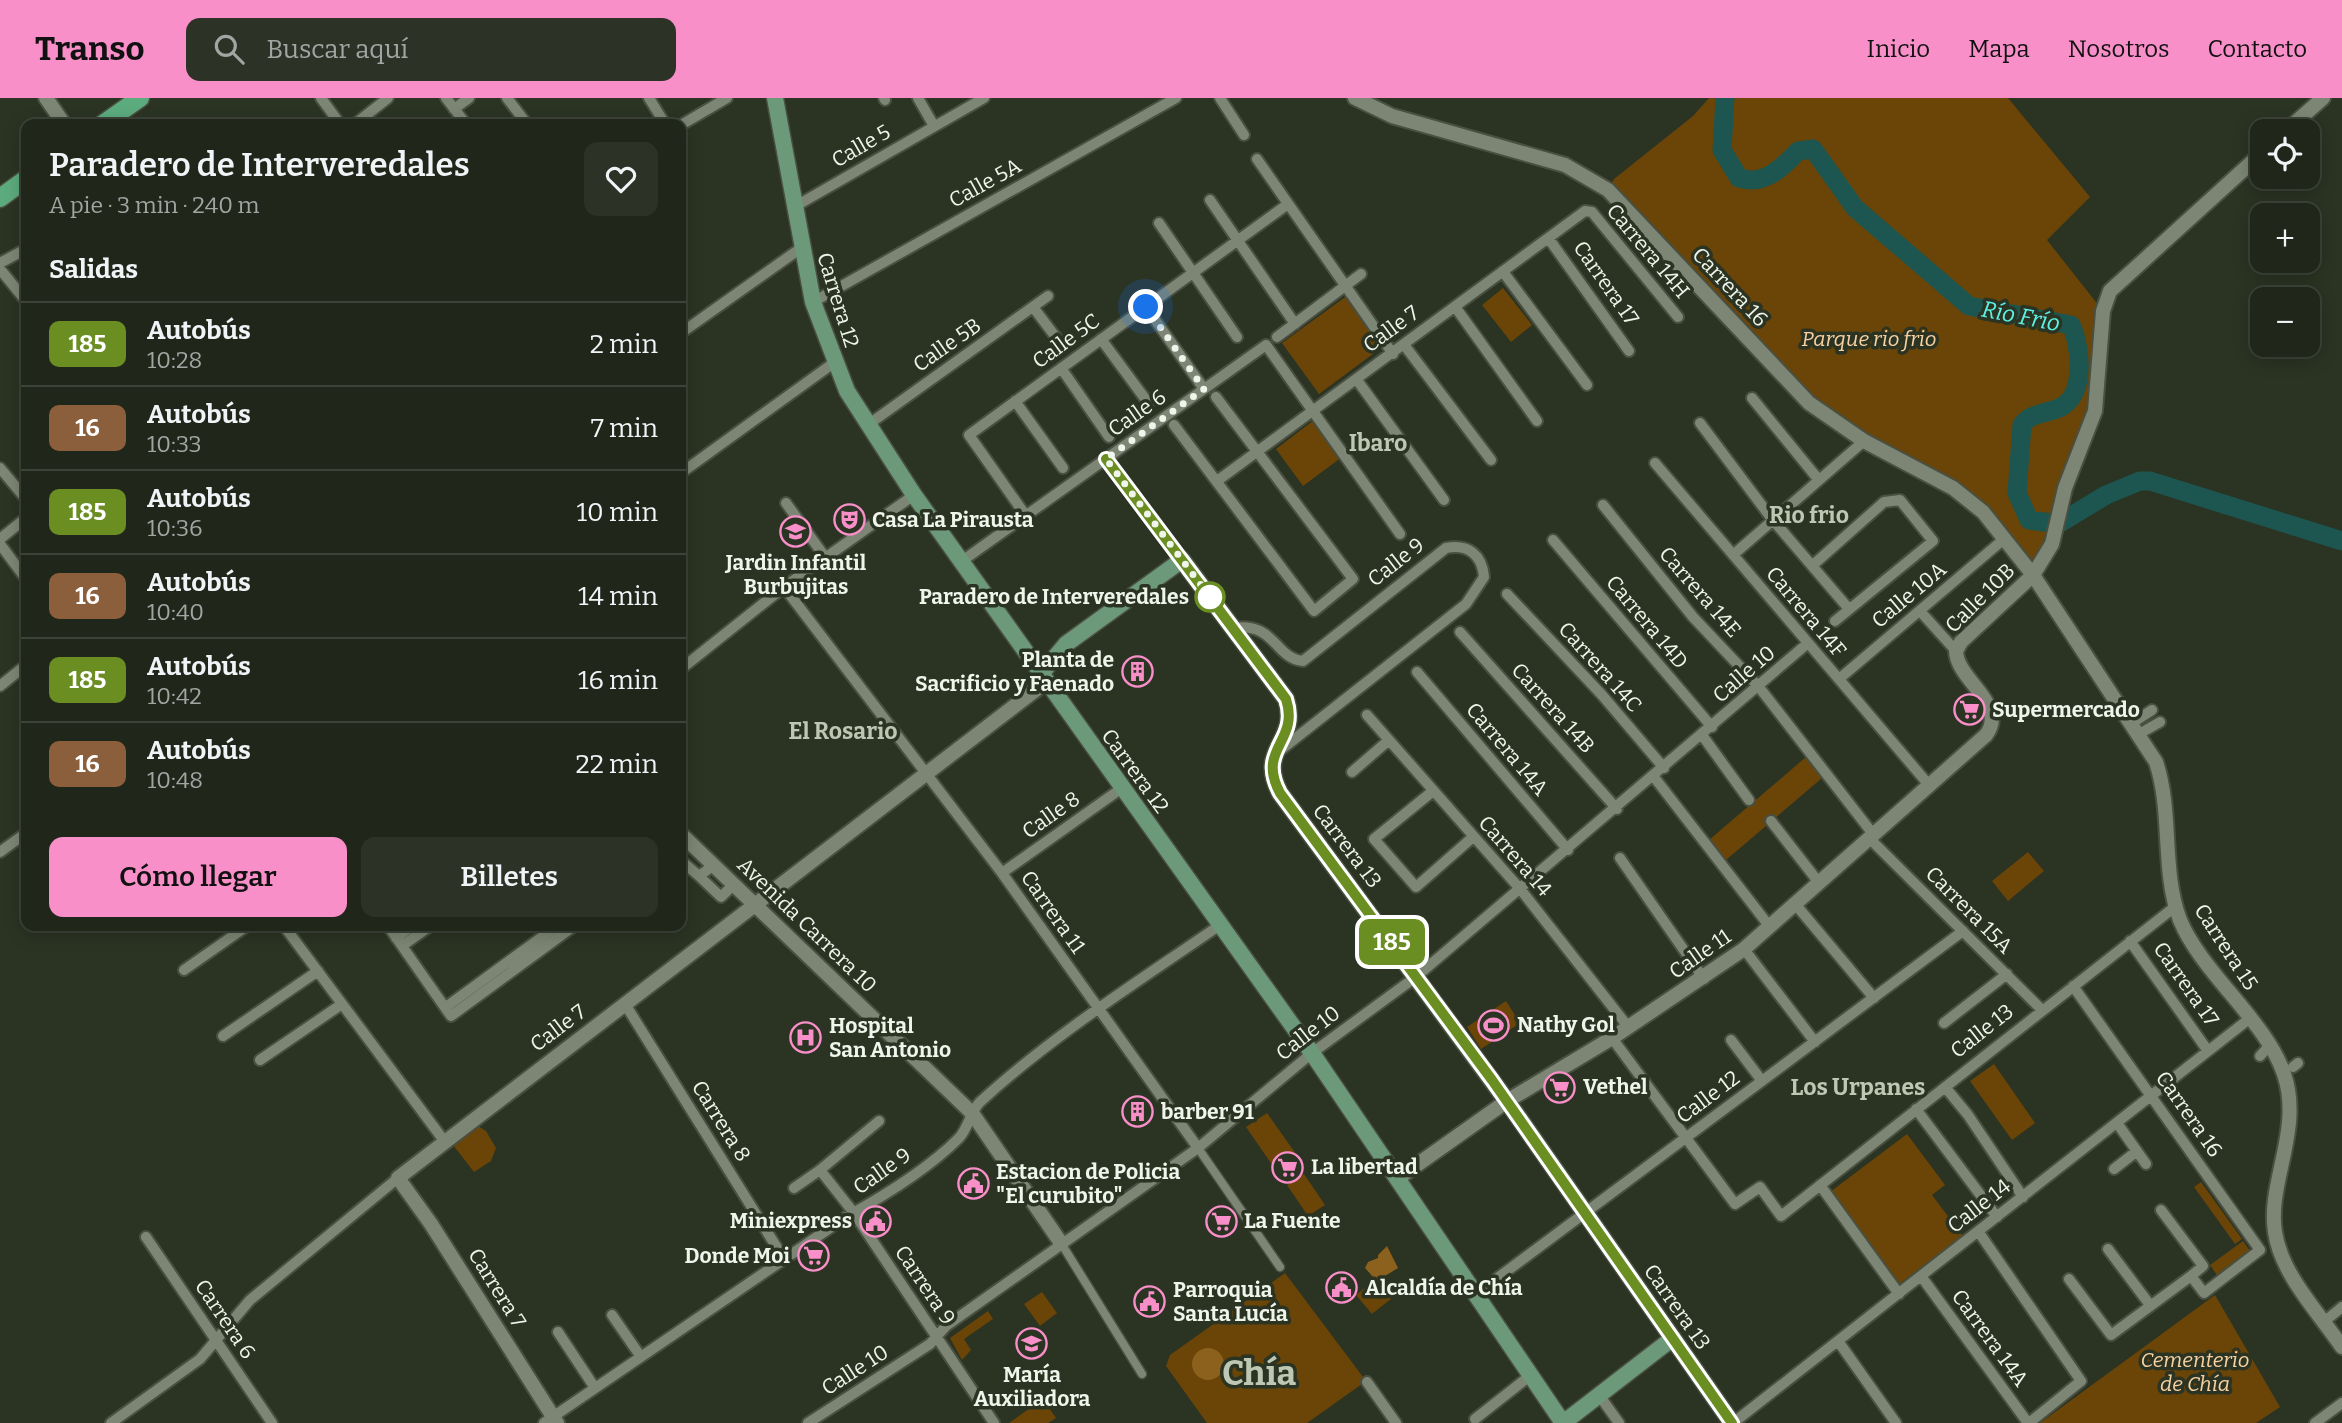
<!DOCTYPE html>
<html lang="es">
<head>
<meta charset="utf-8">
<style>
	:root { --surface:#20261a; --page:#2d3227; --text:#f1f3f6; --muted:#a2a5a2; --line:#3d4339; --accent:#f98fc8 }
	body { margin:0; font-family:Bitter,serif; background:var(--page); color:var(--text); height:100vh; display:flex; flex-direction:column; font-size:26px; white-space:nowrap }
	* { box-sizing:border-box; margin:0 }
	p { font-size:23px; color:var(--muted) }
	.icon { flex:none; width:38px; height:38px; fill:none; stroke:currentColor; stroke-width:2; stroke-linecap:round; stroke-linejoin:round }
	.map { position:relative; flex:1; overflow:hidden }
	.drawer { position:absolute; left:21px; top:21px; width:665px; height:812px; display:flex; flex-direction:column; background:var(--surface); border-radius:14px; box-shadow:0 4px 18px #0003,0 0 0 2px var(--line) }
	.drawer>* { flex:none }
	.badge { padding:0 14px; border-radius:10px; font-size:24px; line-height:46px }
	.tools { position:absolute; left:2250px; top:21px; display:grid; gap:14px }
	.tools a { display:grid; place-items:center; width:70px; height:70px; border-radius:14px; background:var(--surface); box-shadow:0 4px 18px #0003,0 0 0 2px var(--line); font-size:35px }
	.you { position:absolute; width:35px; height:35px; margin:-18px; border:5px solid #fff; border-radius:50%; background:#1a73e8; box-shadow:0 0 0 10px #1a73e833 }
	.map>.badge { position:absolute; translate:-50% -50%; box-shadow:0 0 0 4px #fff }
	h2 { padding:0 28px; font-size:26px; line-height:63px }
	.round { display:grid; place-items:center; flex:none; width:74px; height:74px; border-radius:14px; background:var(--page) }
	.summary { display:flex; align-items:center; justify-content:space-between; height:119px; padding:0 28px }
	h1 { font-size:33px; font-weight:600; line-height:52px }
	.action { display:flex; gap:14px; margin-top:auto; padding:14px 28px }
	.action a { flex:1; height:80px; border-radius:14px; background:var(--accent); color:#111; font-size:28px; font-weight:600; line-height:80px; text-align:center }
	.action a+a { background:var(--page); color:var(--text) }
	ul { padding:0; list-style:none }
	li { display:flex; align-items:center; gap:21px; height:84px; padding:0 28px; border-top:2px solid var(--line) }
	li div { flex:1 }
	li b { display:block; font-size:26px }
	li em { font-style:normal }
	li .badge { min-width:77px; font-weight:700; text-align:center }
	header { display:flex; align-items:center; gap:42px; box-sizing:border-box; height:98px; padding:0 35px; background:var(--accent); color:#111 }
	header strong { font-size:33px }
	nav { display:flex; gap:38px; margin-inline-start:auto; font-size:24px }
	.search { width:490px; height:63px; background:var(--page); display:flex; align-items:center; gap:18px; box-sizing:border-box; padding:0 24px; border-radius:14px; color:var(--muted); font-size:26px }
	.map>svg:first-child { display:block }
	.green { fill:#6a4507 }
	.forest { fill:#8c601d }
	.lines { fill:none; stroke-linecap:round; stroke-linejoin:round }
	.river { stroke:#1d5650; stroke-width:19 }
	.pedestrian-casing { stroke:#494f41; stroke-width:11 }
	.minor-casing { stroke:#494f41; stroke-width:14 }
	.tertiary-casing { stroke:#494f41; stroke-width:18 }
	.secondary-casing { stroke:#494f41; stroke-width:19 }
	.primary-casing { stroke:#494f41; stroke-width:21 }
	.pedestrian { stroke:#7d8674; stroke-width:8 }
	.minor { stroke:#7d8674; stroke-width:10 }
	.tertiary { stroke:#7d8674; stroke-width:14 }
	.secondary { stroke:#6c9979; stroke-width:16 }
	.primary { stroke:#5cab7e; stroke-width:18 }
	.line-casing { stroke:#fff; stroke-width:16 }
	.line { stroke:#6b8e23; stroke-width:10 }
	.walk { stroke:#eff5ea; stroke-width:7; stroke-dasharray:0 12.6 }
	.stop-dot { fill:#fff; stroke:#6b8e23; stroke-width:3.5 }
	.labels { text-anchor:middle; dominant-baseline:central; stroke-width:7; stroke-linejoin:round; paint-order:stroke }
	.street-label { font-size:21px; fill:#eff5ea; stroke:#2b3323 }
	.park-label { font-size:21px; font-style:italic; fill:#f8d1a0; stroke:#2b3323 }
	.poi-label { font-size:21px; font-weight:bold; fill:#eff5ea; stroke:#2b3323; text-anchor:start }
	.stop-label { font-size:21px; font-weight:bold; fill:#eff5ea; stroke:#2b3323; text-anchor:end }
	.water-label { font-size:23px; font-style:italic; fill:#5cf3e4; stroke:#2b3323 }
	.neighbourhood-label { font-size:23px; font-weight:bold; fill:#bdc7b3; stroke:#2b3323 }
	.town-label { font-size:35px; font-weight:bold; fill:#bdc7b3; stroke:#2b3323 }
</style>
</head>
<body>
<header>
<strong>Transo</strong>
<div class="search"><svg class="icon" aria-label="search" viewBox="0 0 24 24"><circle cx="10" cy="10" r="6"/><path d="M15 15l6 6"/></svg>Buscar aquí</div>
<nav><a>Inicio</a><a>Mapa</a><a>Nosotros</a><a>Contacto</a></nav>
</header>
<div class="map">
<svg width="2342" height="1325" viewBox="0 0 2342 1325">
	<rect width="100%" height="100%" fill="#2b3323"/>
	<path class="green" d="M1709,0H2008L2090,99L2047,142L2103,213L2098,302L2033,477L1983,414L1837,326L1608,92L1614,81L1693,18Z
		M1503,190L1532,227L1511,244L1482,207Z
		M1348,197L1385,247L1319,296L1282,245Z
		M1314,322L1342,359L1303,388L1276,351Z
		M1806,659L1822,680L1726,762L1709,742Z
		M2028,754L2044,773L2008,803L1992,783Z
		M1506,903L1520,925L1481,951L1467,929Z
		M1994,966L2035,1025L2012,1042L1970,983Z
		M1267,1015L1296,1056L1275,1071L1246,1029Z
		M478,1028L486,1033L496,1050L491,1063L474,1074L453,1047Z
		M1907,1036L1945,1087L1932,1097L1963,1138L1899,1186L1830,1094Z
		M1304,1076L1325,1107L1308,1118L1287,1087Z
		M2201,1084L2242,1141L2235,1146L2194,1089Z
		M2243,1143L2250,1153L2217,1177L2210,1167Z
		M1285,1175L1363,1279L1362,1286L1307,1325H1207L1166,1268L1170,1257Z
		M1370,1178L1373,1179L1376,1189L1381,1191L1389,1184L1397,1196L1372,1216L1356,1197L1373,1183Z
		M1042,1194L1057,1215L1040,1228L1024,1206Z
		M2215,1197L2280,1309L2256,1325H2040Z
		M988,1213L993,1221L964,1241L971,1252L962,1262L950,1240Z
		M1043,1301L1056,1320L1048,1325H1009Z"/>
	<path class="forest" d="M1387,1148L1398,1170L1385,1178L1389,1184L1381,1191L1376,1189L1373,1179L1365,1170L1368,1164L1378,1160V1157Z
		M1192 1266a16 16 0 1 1 32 0a16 16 0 1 1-32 0Z"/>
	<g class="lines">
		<path class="river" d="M1725,0L1722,52L1739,80C1764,88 1782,70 1798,53L1813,51L1855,110L1969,208L2071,227C2081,248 2086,296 2061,309C2048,316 2031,314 2022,327L2017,395L2029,422L2058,426L2106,397L2140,383H2150L2342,443"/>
		<defs>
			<path id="pedestrian" d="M1198,1050L1280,1169
				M1061,1145L1142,1276"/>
			<path id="minor" d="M321,0L340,26
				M446,0L466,26
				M507,0L527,26
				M649,0L665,26
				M884,0L885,2
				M918,0L934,28
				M1220,0L1244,37
				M454,11L469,0
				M355,26L388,0
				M681,27L727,0
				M1257,61L1393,256
				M1210,102L1295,226
				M794,109L984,0
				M1159,125L1237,239
				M1549,141L1629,253
				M0,165L26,151
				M0,171L26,203
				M1504,175L1587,287
				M813,204L1176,0
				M1033,209L1061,246
				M1146,209L1204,291
				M1456,210L1537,323
				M681,235L801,150
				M1277,239L1361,176
				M1101,241L1149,306
				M1405,248L1491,362
				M1061,270L1109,339
				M1357,282L1444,402
				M1752,300L1818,381
				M1015,303L1063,370
				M1700,325L1772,421L1849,511
				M869,326L1048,198
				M1174,327L1314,513L1353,481L1216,299
				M1106,361L1182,462
				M1655,365L1929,687
				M0,370L26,401
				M681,375L835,264
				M1217,383L1585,113L1592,114L1678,219
				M786,405L825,459
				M1603,407L1693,519L1759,589L1873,736
				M1026,418L969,337L1288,106
				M0,441L26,420
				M1553,442L1712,629
				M0,446L26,481
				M1733,457L1864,343
				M962,463L1266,247L1400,436
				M1813,467L1884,404L1900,402L1933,443L1835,523
				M784,489L1002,775L1198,1050
				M1507,496L1602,597L1664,670
				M1920,513L1956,553
				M1233,530C1276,524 1274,560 1303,563L1446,450C1468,446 1482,456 1484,479L1466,506L1278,654
				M1460,534L1617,711
				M681,571L784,489L914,397
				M1417,574L1568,752
				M1839,581L2004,441
				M0,588L26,567
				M1367,617L1521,792L1629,930
				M2132,625L2152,612
				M2139,636L2160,624
				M1702,637L1749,702
				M1352,674L1389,642
				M1654,679L1770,829
				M1433,693L1374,741L1416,789L1473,739
				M1771,723L1820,786
				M1869,740L2042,912
				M0,754L26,735
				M1620,760L1704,881
				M684,765L699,778
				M714,767L699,778L721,799L734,786
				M1002,775L1122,690
				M1796,807L1874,900
				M284,828L445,1044
				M388,828L451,918L574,828
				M396,840L412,828
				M2130,843L2208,953
				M402,848L430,828
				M1744,851L1815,944
				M184,872L247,828
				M2073,888L2260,1152
				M625,906L784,1161
				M446,909L557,828
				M1944,925L2007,876
				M223,938L318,873
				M1612,940L1735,1106L1760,1089L1781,1118L2176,808
				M1731,942L1762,983
				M2260,958L2269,948
				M260,962L342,906
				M2293,969L2298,965
				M1945,989L1968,1017L2023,1099
				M1916,1011L1997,1119
				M2117,1025L2146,1066
				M2114,1071L2137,1053
				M820,1072L854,1115L994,1325
				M1820,1087L1899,1196
				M794,1090L820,1072L879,1023
				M1978,1133L2081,1283L2029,1325
				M146,1139L272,1325
				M2108,1151L2150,1207
				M1921,1178L2028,1325
				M2191,1178L2204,1195L2260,1152
				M2069,1181L2111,1237L2191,1178L2203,1168L2161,1112
				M1476,1196L1963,833
				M612,1217L641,1259
				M2325,1223L2342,1209
				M558,1234L595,1290
				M1838,1243L1896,1325
				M1367,1284L1396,1325
				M1599,1297L1619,1325
				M1475,1321L1531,1277
				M111,1325L200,1261L250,1202L398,1080
				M544,1325L846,1119C884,1098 927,1072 959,1040C969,1029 970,1014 980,1004C1053,937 1139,883 1220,827
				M808,1325L930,1246L946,1228L1198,1050L1312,955L1417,878L1808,545
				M1733,1325L2249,921
				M2315,1325L2342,1305"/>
			<path id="tertiary" d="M46,0L64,26
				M1355,0L1392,18L1565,67L1608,92L1809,305L1864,343L1953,390L1983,414L2033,477L2156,664C2173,715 2161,772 2180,822C2201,874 2267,924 2284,976C2303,1031 2267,1085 2275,1134C2281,1176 2319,1215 2342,1249
				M2286,33L2323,0
				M681,736L972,1015L1061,1145
				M1397,1081L1507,1003L1612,940L1744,851L1986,637C2009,606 1957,583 1956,553L1961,544L2033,477L2052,446L2065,390L2095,313L2103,213L2110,193L2263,54
				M557,1325L431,1126L398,1080L1046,584"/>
			<path id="secondary" d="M775,0L813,204L847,293L914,397L1312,955L1563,1325
				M1041,576L1066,546L1182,462L1286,601C1300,644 1256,650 1280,695L1507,1003L1732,1325
				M1563,1325L1673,1240"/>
			<path id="primary" d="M103,26L140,0
				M0,100L26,81"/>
		</defs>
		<use href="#pedestrian" class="pedestrian-casing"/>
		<use href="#minor" class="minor-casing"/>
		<use href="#tertiary" class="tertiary-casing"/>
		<use href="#secondary" class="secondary-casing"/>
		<use href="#primary" class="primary-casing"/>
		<use href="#pedestrian" class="pedestrian"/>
		<use href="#minor" class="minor"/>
		<use href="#tertiary" class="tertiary"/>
		<use href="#secondary" class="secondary"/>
		<use href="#primary" class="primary"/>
	</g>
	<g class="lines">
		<defs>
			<path id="line" d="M1106,361L1286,601C1300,644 1256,650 1280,695L1492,982L1732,1325"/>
		</defs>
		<use href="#line" class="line-casing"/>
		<use href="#line" class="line"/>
		<path class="walk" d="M1146,209L1204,291L1106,361L1210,499"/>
	</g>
	<defs>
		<symbol id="theatre-ring" viewBox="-11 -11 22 22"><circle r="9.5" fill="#2b3323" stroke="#f98fc8" stroke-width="1.5"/><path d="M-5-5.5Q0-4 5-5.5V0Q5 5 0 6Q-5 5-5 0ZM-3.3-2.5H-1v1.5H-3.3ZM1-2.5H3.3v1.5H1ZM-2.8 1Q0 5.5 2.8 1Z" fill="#f98fc8"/></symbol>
		<symbol id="school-ring" viewBox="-11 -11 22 22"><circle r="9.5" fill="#2b3323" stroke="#f98fc8" stroke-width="1.5"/><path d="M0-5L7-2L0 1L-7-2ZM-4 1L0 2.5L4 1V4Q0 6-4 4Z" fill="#f98fc8"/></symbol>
		<symbol id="building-ring" viewBox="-11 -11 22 22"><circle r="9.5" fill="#2b3323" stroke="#f98fc8" stroke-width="1.5"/><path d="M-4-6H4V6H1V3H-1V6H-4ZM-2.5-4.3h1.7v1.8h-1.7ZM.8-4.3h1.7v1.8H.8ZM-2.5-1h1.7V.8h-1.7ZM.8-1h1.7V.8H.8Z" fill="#f98fc8"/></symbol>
		<symbol id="supermarket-ring" viewBox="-11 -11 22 22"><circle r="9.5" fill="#2b3323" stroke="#f98fc8" stroke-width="1.5"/><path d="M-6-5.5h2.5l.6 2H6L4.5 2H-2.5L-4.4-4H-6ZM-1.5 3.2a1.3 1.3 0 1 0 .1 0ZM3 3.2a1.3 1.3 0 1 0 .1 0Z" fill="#f98fc8"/></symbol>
		<symbol id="stadium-ring" viewBox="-11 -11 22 22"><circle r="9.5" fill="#2b3323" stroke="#f98fc8" stroke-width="1.5"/><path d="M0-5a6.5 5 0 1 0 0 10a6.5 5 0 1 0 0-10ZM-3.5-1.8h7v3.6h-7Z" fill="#f98fc8"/></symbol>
		<symbol id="hospital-ring" viewBox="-11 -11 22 22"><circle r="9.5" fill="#2b3323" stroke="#f98fc8" stroke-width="1.5"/><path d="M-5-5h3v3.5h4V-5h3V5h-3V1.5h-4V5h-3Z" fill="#f98fc8"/></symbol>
		<symbol id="civic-ring" viewBox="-11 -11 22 22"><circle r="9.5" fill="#2b3323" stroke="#f98fc8" stroke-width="1.5"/><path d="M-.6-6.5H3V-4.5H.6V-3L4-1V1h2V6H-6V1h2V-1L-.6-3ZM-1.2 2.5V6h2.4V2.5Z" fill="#f98fc8"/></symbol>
	</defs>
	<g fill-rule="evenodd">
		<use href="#theatre-ring" x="832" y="404" width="35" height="35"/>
		<use href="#school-ring" x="778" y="416" width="35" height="35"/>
		<use href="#building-ring" x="1120" y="556" width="35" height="35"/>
		<use href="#supermarket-ring" x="1952" y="594" width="35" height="35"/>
		<use href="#stadium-ring" x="1476" y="910" width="35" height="35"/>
		<use href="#hospital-ring" x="788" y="922" width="35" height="35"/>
		<use href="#supermarket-ring" x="1542" y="972" width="35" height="35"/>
		<use href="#building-ring" x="1120" y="996" width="35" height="35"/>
		<use href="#supermarket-ring" x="1270" y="1052" width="35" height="35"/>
		<use href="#civic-ring" x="956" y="1068" width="35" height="35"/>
		<use href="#civic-ring" x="858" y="1106" width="35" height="35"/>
		<use href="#supermarket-ring" x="1204" y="1106" width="35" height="35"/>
		<use href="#supermarket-ring" x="796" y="1140" width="35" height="35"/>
		<use href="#civic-ring" x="1324" y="1172" width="35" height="35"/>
		<use href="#civic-ring" x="1132" y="1186" width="35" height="35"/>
		<use href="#school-ring" x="1014" y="1228" width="35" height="35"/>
	</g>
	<circle class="stop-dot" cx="1210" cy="499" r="14"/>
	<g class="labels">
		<g class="street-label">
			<text transform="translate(861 48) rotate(-30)">Calle 5</text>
			<text transform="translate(985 85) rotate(-29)">Calle 5A</text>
			<text transform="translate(1648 153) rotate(50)">Carrera 14H</text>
			<text transform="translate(1606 185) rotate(55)">Carrera 17</text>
			<text transform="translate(1730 189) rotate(47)">Carrera 16</text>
			<text transform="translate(838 202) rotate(73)">Carrera 12</text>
			<text transform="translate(1391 231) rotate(-36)">Calle 7</text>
			<text transform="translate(1066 243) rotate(-36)">Calle 5C</text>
			<text transform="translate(947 247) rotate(-35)">Calle 5B</text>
			<text transform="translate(1137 315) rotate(-35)">Calle 6</text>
			<text transform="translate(1396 464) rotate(-38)">Calle 9</text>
			<text transform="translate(1700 494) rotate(49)">Carrera 14E</text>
			<text transform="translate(1909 497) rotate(-40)">Calle 10A</text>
			<text transform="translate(1980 500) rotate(-45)">Calle 10B</text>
			<text transform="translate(1806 514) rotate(50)">Carrera 14F</text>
			<text transform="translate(1647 524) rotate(50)">Carrera 14D</text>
			<text transform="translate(1600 569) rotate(48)">Carrera 14C</text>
			<text transform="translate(1744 576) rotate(-41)">Calle 10</text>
			<text transform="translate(1553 610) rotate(48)">Carrera 14B</text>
			<text transform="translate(1507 651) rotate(50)">Carrera 14A</text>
			<text transform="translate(1135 673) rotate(54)">Carrera 12</text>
			<text transform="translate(1051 717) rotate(-35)">Calle 8</text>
			<text transform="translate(1347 748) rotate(53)">Carrera 13</text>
			<text transform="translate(1515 758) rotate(49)">Carrera 14</text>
			<text transform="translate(1969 812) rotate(45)">Carrera 15A</text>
			<text transform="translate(1053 814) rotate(55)">Carrera 11</text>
			<text transform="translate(807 827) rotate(44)">Avenida Carrera 10</text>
			<text transform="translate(2226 849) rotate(57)">Carrera 15</text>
			<text transform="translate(1700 856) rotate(-35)">Calle 11</text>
			<text transform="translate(2186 886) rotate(55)">Carrera 17</text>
			<text transform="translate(558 930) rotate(-37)">Calle 7</text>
			<text transform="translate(1982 933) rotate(-38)">Calle 13</text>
			<text transform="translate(1308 935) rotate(-38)">Calle 10</text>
			<text transform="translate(1708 999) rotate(-37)">Calle 12</text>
			<text transform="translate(2189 1016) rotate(55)">Carrera 16</text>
			<text transform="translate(721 1023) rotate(58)">Carrera 8</text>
			<text transform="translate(882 1073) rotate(-35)">Calle 9</text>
			<text transform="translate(1979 1108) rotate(-38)">Calle 14</text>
			<text transform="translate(925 1187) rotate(56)">Carrera 9</text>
			<text transform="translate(497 1190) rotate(58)">Carrera 7</text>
			<text transform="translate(1677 1209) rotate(55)">Carrera 13</text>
			<text transform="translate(225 1221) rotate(56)">Carrera 6</text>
			<text transform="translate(1990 1240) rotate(54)">Carrera 14A</text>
			<text transform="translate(855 1272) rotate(-33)">Calle 10</text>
		</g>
		<g class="park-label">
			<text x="1869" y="241">Parque rio frio</text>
			<text x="2195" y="1262">Cementerio<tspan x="2195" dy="24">de Chía</tspan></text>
		</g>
		<g class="poi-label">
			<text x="872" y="422">Casa La Pirausta</text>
			<text x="796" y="465" text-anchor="middle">Jardin Infantil<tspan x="796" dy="24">Burbujitas</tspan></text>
			<text x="1114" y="562" text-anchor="end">Planta de<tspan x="1114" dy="24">Sacrificio y Faenado</tspan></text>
			<text x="1992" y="612">Supermercado</text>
			<text x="1517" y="927">Nathy Gol</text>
			<text x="829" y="928">Hospital<tspan x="829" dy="24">San Antonio</tspan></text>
			<text x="1583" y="989">Vethel</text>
			<text x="1161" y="1014">barber 91</text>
			<text x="1311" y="1069">La libertad</text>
			<text x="996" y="1074">Estacion de Policia<tspan x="996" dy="24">"El curubito"</tspan></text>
			<text x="852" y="1123" text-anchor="end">Miniexpress</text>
			<text x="1244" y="1123">La Fuente</text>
			<text x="790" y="1158" text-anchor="end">Donde Moi</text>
			<text x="1365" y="1190">Alcaldía de Chía</text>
			<text x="1173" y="1192">Parroquia<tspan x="1173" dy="24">Santa Lucía</tspan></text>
			<text x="1032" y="1277" text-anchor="middle">María<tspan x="1032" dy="24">Auxiliadora</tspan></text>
		</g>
		<g class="stop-label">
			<text x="1189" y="499">Paradero de Interveredales</text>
		</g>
		<g class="water-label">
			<text transform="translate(2021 218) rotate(11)">Río Frío</text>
		</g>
		<g class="neighbourhood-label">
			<text x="1378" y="345">Ibaro</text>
			<text x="1809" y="417">Rio frio</text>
			<text x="843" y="633">El Rosario</text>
			<text x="1858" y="989">Los Urpanes</text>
		</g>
		<g class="town-label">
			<text x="1259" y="1275">Chía</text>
		</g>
	</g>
</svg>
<div class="tools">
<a><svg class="icon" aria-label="locate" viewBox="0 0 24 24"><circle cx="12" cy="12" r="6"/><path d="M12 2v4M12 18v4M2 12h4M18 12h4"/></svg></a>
<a>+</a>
<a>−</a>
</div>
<div class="you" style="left:1146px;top:209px"></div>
<b class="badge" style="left:1392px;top:844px;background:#6b8e23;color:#fff">185</b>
<section class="drawer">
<div class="summary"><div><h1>Paradero de Interveredales</h1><p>A pie · 3 min · 240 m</p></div><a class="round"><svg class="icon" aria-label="heart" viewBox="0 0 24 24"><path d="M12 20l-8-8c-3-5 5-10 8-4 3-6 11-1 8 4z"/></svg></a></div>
<h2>Salidas</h2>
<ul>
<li><span class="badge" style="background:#6b8e23;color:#fff">185</span><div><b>Autobús</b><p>10:28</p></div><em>2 min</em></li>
<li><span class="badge" style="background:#8b5e3c;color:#fff">16</span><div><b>Autobús</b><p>10:33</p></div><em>7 min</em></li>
<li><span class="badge" style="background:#6b8e23;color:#fff">185</span><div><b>Autobús</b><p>10:36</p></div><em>10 min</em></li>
<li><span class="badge" style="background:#8b5e3c;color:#fff">16</span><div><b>Autobús</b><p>10:40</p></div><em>14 min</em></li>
<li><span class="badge" style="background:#6b8e23;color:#fff">185</span><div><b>Autobús</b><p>10:42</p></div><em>16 min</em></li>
<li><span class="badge" style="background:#8b5e3c;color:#fff">16</span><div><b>Autobús</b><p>10:48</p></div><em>22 min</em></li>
</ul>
<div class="action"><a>Cómo llegar</a><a>Billetes</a></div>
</section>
</div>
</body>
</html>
